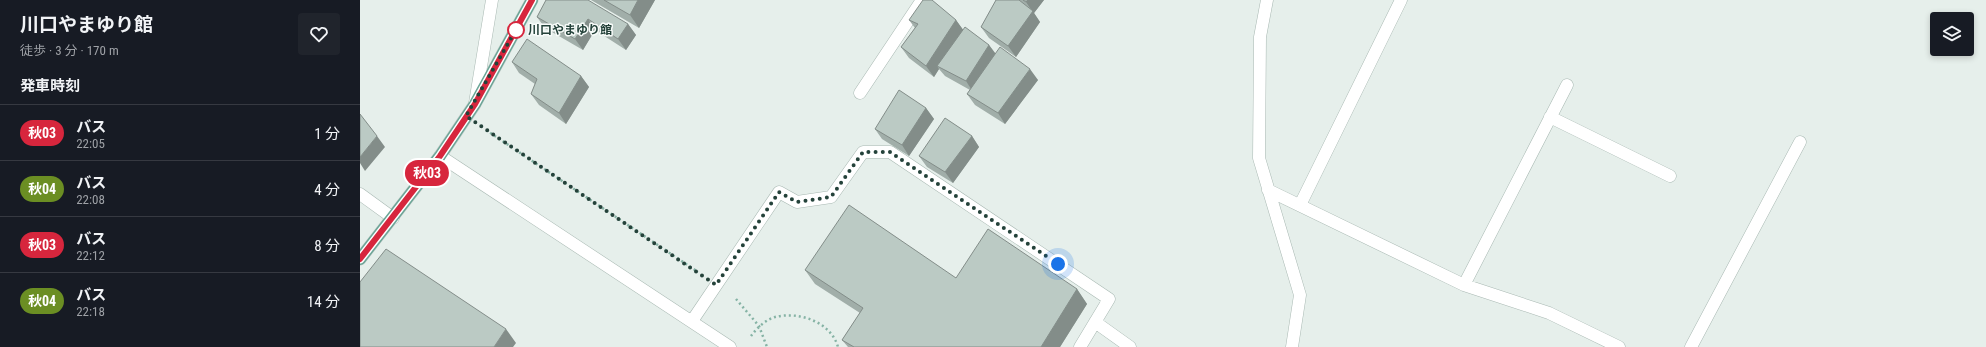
<!DOCTYPE html>
<html lang="ja">
<head>
<meta charset="utf-8">
<style>
	:root { --surface:#171b24; --page:#20242c; --text:#f1f3f6; --muted:#9ea1a6; --line:#363941 }
	body { margin:0; font-family:"Roboto Condensed","Noto Sans JP",sans-serif; background:var(--page); color:var(--text); height:100vh; display:flex; flex-direction:column; font-size:15px; white-space:nowrap }
	* { box-sizing:border-box; margin:0 }
	p { font-size:13px; color:var(--muted) }
	.icon { flex:none; width:22px; height:22px; fill:none; stroke:currentColor; stroke-width:2; stroke-linecap:round; stroke-linejoin:round }
	.map { position:relative; flex:1; overflow:hidden }
	.panel { display:flex; flex-direction:column; background:var(--surface); width:360px }
	.panel>* { flex:none }
	.badge { padding:0 8px; border-radius:13px; font-size:14px; line-height:26px }
	.fabs { position:absolute; left:1570px; top:12px; display:grid; gap:8px }
	.fabs a { display:grid; place-items:center; width:44px; height:44px; border-radius:4px; background:var(--surface); box-shadow:0 2px 6px #0003; font-size:20px }
	.you { position:absolute; width:20px; height:20px; margin:-10px; border:3px solid #fff; border-radius:50%; background:#1a73e8; box-shadow:0 0 0 6px #1a73e833 }
	.map>.badge { position:absolute; translate:-50% -50%; box-shadow:0 0 0 2px #fff }
	h2 { padding:0 20px; font-size:15px; line-height:36px }
	.round { display:grid; place-items:center; flex:none; width:42px; height:42px; border-radius:4px; background:var(--page) }
	.overview { display:flex; align-items:center; justify-content:space-between; height:68px; padding:0 20px }
	h1 { font-size:19px; font-weight:700; line-height:30px }
	ul { padding:0; list-style:none }
	li { display:flex; align-items:center; gap:12px; height:56px; padding:0 20px; border-top:1px solid var(--line) }
	li div { flex:1 }
	li b { display:block; font-size:15px }
	li em { font-style:normal }
	li .badge { min-width:44px; font-weight:700; text-align:center }
	main { display:flex; flex:1; min-height:0 }
	.map>svg:first-child { display:block }
	.lines { fill:none; stroke-linecap:round; stroke-linejoin:round }
	.minor-casing { stroke:#a8b8b2; stroke-width:13 }
	.major-casing { stroke:#c2cac8; stroke-width:13 }
	.path { stroke:#86b3a5; stroke-width:2.5; stroke-dasharray:2 3; stroke-linecap:butt }
	.minor { stroke:#fff; stroke-width:12 }
	.major { stroke:#6aa596; stroke-width:12 }
	.wall { fill:#a1aea9 }
	.shaded-wall { fill:#838d89 }
	.building { fill:#bbcac4; stroke:#838d89 }
	.line-casing { stroke:#fff; stroke-width:9 }
	.line { stroke:#d7263d; stroke-width:6 }
	.walk { stroke:#24423a; stroke-width:4; stroke-dasharray:0 7.2 }
	.stop-dot { fill:#fff; stroke:#d7263d; stroke-width:2 }
	.labels { text-anchor:middle; dominant-baseline:central; stroke-width:3; stroke-linejoin:round; paint-order:stroke }
	.stop-label { font-size:12px; font-weight:bold; fill:#24423a; stroke:#f7fbf9; text-anchor:start }
</style>
</head>
<body>
<main>
<section class="panel">
<div class="overview"><div><h1>川口やまゆり館</h1><p>徒歩 · 3 分 · 170 m</p></div><a class="round"><svg class="icon" aria-label="heart" viewBox="0 0 24 24"><path d="M12 20l-8-8c-3-5 5-10 8-4 3-6 11-1 8 4z"/></svg></a></div>
<h2>発車時刻</h2>
<ul>
<li><span class="badge" style="background:#d7263d;color:#fff">秋03</span><div><b>バス</b><p>22:05</p></div><em>1 分</em></li>
<li><span class="badge" style="background:#6b8e23;color:#fff">秋04</span><div><b>バス</b><p>22:08</p></div><em>4 分</em></li>
<li><span class="badge" style="background:#d7263d;color:#fff">秋03</span><div><b>バス</b><p>22:12</p></div><em>8 分</em></li>
<li><span class="badge" style="background:#6b8e23;color:#fff">秋04</span><div><b>バス</b><p>22:18</p></div><em>14 分</em></li>
</ul>
</section>
<div class="map">
<svg width="1626" height="347" viewBox="0 0 1626 347">
	<rect width="100%" height="100%" fill="#e6efeb"/>
	<g class="lines">
		<defs>
			<path id="minor" d="M907,0L900,37L899,158L940,295L932,347
				M500,93L562,0
				M115,103L132,0
				M1190,117L1310,176
				M80,156L370,347
				M908,190L1104,285L1189,313L1259,347
				M0,194L33,218
				M940,205L1041,0
				M1104,285L1207,85
				M332,321L419,192L437,202L471,197L503,152H530L749,299L720,347
				M735,322L770,347
				M1331,347L1440,142"/>
			<path id="major" d="M0,259L80,156L115,104L172,0"/>
		</defs>
		<use href="#minor" class="minor-casing"/>
		<use href="#major" class="major-casing"/>
		<path class="path" d="M126,130L338,272
			M376,299L399,326L407,347
			M391,336C397,328 405,320 415,317C439,311 471,322 478,347"/>
		<use href="#minor" class="minor"/>
		<use href="#major" class="major"/>
	</g>
	<path class="wall" d="M186,0L268,24L276,35L266,50L235,30L223,50L185,28L177,17Z
		M231,0H295L279,28Z
		M636,0H684L674,13L680,22L656,57L629,38L621,27Z
		M549,20H596L603,30L629,45L636,54L678,80L645,124L615,105L607,94L610,90L585,76L579,69L574,77L549,58L541,47L555,28Z
		M152,62L221,76L229,87L206,124L179,105L171,94L175,84L159,73Z
		M566,108L574,119L549,156L522,139L515,129Z
		M612,136L619,147L593,183L567,167L559,156Z
		M445,270L596,278L717,289L727,304L700,347H488L482,340L500,313L455,284Z"/>
	<path class="shaded-wall" d="M278,0H295L279,28L270,15Z
		M668,0H684L674,13L680,22L656,57L648,46L672,11L666,2Z
		M228,19L235,30L223,50L215,39Z
		M596,20L604,31L577,66L579,69L574,77L566,66Z
		M268,24L276,35L266,50L258,39Z
		M629,45L637,56L613,92L606,81Z
		M670,69L678,80L645,124L638,113Z
		M221,76L229,87L206,124L199,113Z
		M566,108L574,119L549,156L542,145Z
		M17,136L25,147L5,171L0,163V157Z
		M612,136L619,147L593,183L585,172Z
		M717,289L727,304L700,347H681Z
		M146,329L156,343L153,347H134Z"/>
	<path class="building" d="M186,0H228L268,24L258,39L228,19L215,39L177,17Z
		M244,0H278L270,15Z
		M563,0H572L596,20L566,66L541,47L558,24L549,20Z
		M636,0H659L673,11L648,46L621,27Z
		M663,0H668L666,2Z
		M605,27L629,45L606,81L577,66Z
		M167,39L221,76L199,113L171,94L177,79L152,62Z
		M640,47L670,69L638,113L607,94Z
		M539,90L566,108L542,145L515,129Z
		M0,114L17,136L0,157Z
		M585,118L612,136L585,172L559,156Z
		M489,205L596,278L628,229L717,289L681,347H494L482,340L503,308L445,270Z
		M26,249L146,329L134,347H0V282Z"/>
	<g class="lines">
		<defs>
			<path id="line" d="M0,259L80,156L115,104L172,0"/>
		</defs>
		<use href="#line" class="line-casing"/>
		<use href="#line" class="line"/>
		<path class="walk" d="M156,30L157,28L106,116L356,285L419,192L437,202L471,197L503,152H530L698,264"/>
	</g>
	<circle class="stop-dot" cx="156" cy="30" r="8"/>
	<g class="labels">
		<g class="stop-label">
			<text x="168" y="30">川口やまゆり館</text>
		</g>
	</g>
</svg>
<div class="fabs">
<a><svg class="icon" aria-label="layers" viewBox="0 0 24 24"><path d="M12 4l9 5-9 5-9-5zM3 14l9 5 9-5"/></svg></a>
</div>
<div class="you" style="left:698px;top:264px"></div>
<b class="badge" style="left:67px;top:173px;background:#d7263d;color:#fff">秋03</b>
</div>
</main>
</body>
</html>
